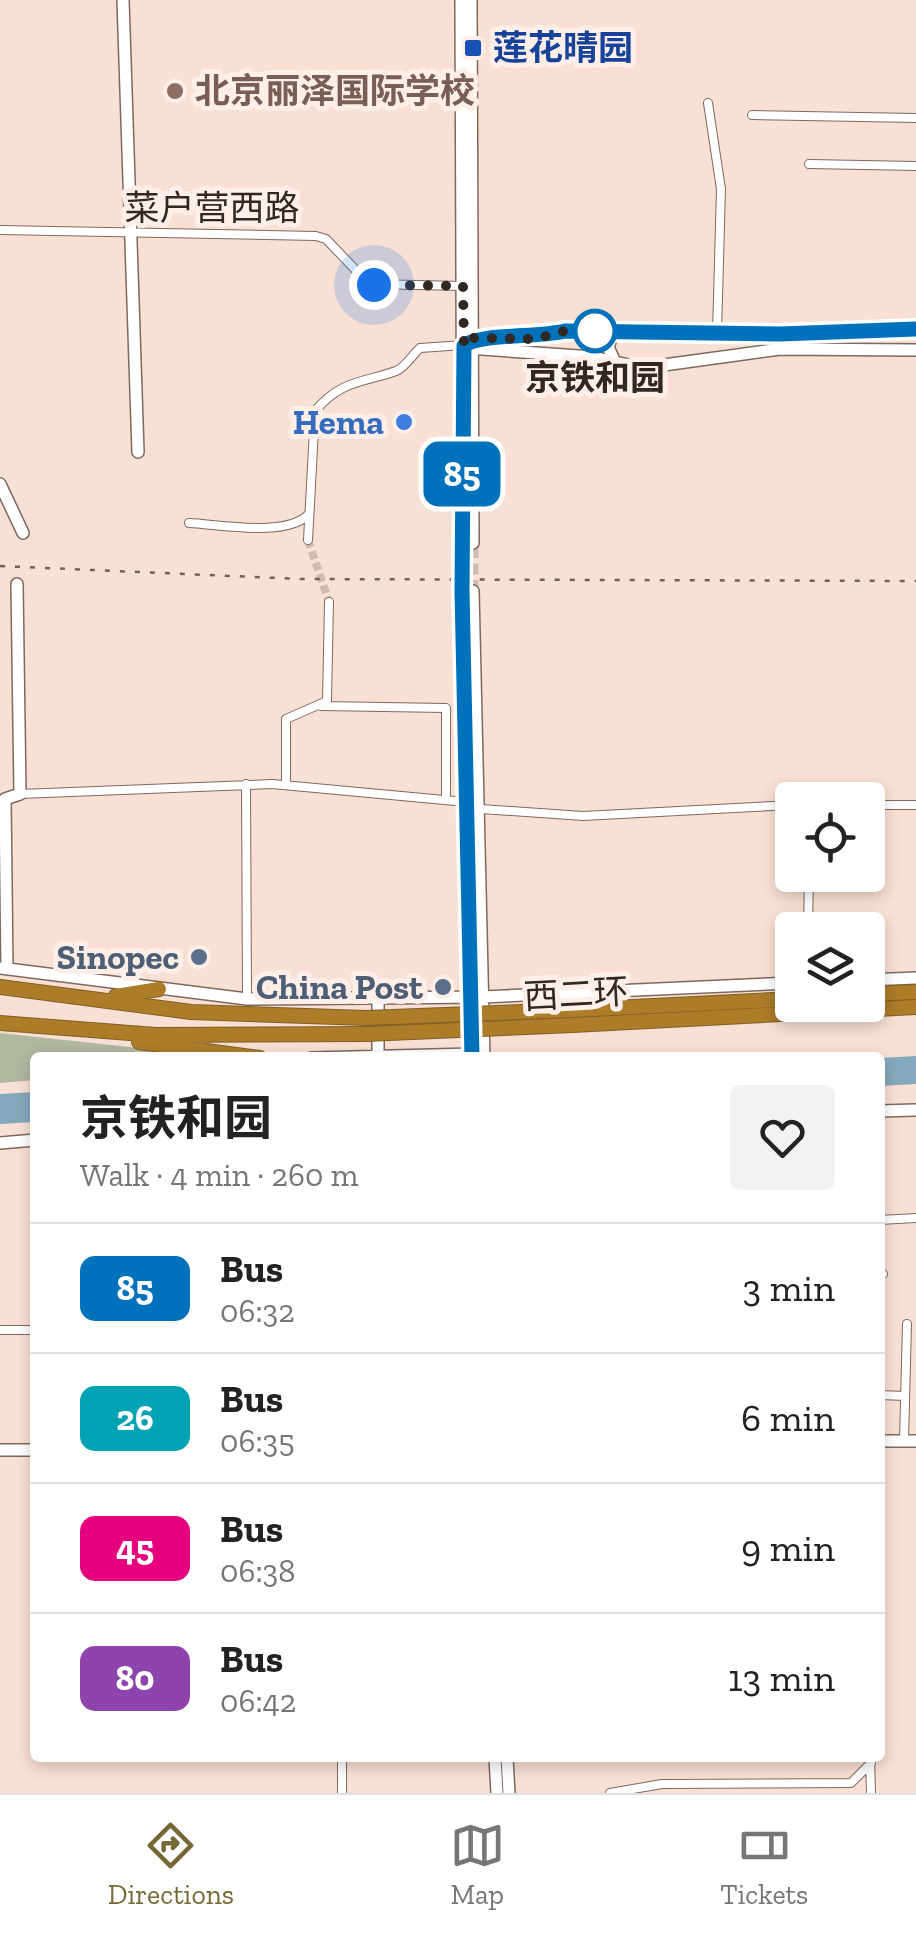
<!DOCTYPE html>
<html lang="en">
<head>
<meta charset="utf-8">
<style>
	:root { --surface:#fff; --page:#f2f2f2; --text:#222; --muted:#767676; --line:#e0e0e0; --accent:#766835 }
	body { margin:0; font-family:"Zilla Slab","Noto Sans SC",serif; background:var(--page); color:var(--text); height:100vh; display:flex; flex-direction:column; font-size:38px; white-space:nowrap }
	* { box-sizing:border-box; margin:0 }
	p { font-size:32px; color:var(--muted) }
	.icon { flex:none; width:55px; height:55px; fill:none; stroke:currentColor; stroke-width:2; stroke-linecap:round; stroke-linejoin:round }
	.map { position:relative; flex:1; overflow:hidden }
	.panel { position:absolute; left:30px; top:1052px; width:855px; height:710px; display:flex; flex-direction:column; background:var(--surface); border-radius:10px; box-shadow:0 5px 15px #0003 }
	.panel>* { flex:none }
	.badge { padding:0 20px; border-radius:15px; font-size:35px; line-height:65px }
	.fabs { position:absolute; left:775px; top:782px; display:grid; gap:20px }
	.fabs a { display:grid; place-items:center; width:110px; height:110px; border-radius:10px; background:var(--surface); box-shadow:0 5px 15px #0003; font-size:50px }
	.you { position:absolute; width:50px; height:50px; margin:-25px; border:8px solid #fff; border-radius:50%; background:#1a73e8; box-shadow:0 0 0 15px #1a73e833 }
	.map>.badge { position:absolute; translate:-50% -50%; box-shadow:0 0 0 5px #fff }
	.round { display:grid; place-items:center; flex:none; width:105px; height:105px; border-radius:10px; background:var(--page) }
	.headline { display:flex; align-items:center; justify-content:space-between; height:170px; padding:0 50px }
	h1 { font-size:48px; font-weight:700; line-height:75px }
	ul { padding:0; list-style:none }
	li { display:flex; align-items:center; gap:30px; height:130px; padding:0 50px; border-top:2px solid var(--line) }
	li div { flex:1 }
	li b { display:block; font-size:38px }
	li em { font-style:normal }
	li .badge { min-width:110px; font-weight:700; text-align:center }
	.dock { display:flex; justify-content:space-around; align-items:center; height:140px; border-top:2px solid var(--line); background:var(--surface); font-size:28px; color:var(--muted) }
	.dock a { display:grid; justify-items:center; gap:5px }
	.dock .on { color:var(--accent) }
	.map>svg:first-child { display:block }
	.park { fill:#b1b8a0 }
	.water { fill:#85a9bc }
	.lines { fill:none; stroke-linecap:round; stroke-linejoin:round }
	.street-tunnel { stroke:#d1bbb1; stroke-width:8; stroke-dasharray:8 4; stroke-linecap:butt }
	.secondary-tunnel { stroke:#d1bbb1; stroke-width:11; stroke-dasharray:11 5.5; stroke-linecap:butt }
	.street-casing { stroke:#7e695f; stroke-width:10 }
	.secondary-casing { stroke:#7e695f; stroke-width:14 }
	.highway-casing { stroke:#815f27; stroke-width:16 }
	.street { stroke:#fff; stroke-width:8 }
	.secondary { stroke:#fff; stroke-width:11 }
	.highway { stroke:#ac7c29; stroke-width:14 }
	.rail { stroke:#70625b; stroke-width:2.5; stroke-dasharray:5 10; stroke-linecap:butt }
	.highway-bridge-casing { stroke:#815f27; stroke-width:16; stroke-linecap:butt }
	.highway-bridge { stroke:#ac7c29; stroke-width:14 }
	.line-casing { stroke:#fff; stroke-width:22 }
	.line { stroke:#0072bc; stroke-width:15 }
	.walk { stroke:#312824; stroke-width:10; stroke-dasharray:0 18 }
	.transit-dot { fill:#1a4fb4; stroke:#ffefe8; stroke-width:4 }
	.education-dot { fill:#8d6e63; stroke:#ffefe8; stroke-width:4 }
	.stop-dot { fill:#fff; stroke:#0072bc; stroke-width:5 }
	.shop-dot { fill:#3f7fe0; stroke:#ffefe8; stroke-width:4 }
	.service-dot { fill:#5c6f8a; stroke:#ffefe8; stroke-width:4 }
	.labels { text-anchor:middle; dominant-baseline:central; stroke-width:10; stroke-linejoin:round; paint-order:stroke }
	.transit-label { font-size:35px; font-weight:bold; fill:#164399; stroke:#ffefe8; text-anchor:start }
	.education-label { font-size:35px; font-weight:bold; fill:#785e54; stroke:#ffefe8; text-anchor:start }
	.street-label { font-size:35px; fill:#312824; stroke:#ffefe8 }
	.stop-label { font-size:35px; font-weight:bold; fill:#312824; stroke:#ffefe8 }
	.shop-label { font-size:35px; font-weight:bold; fill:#366cbe; stroke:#ffefe8; text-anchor:end }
	.service-label { font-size:35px; font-weight:bold; fill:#4e5e75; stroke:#ffefe8; text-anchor:end }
</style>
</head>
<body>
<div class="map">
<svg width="916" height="1793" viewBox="0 0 916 1793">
	<rect width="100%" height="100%" fill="#f9e0d4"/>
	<path class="park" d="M0,1033L223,1057L35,1058V1080L0,1083Z"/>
	<path class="water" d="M916,1056V1084L880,1086V1058Z
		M35,1092V1122L0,1124V1094Z"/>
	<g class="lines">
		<path class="street-tunnel" d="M308,540L329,602"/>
		<path class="secondary-tunnel" d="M462,591L463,543
			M473,591V543"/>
		<defs>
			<path id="street" d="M708,103L721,189L717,333
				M752,115L916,118
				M809,164L916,166
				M0,230L316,236L326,239L369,284L463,286
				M189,523C218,524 287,538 309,514
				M308,540L315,411C341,380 362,383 396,371C406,367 412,355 420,348L464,345
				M321,706L446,708V800
				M246,784L247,999
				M286,784V719L327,701L329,602
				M20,794L272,784L466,802
				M868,805H916
				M481,809L583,816L792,805
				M808,930L809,875
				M880,1220L916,1218
				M880,1274H883
				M0,1330H35
				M880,1395L905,1396
				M904,1441L907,1324
				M342,1758V1793
				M870,1758L871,1793
				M610,1793L662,1784L851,1783L871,1763"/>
			<path id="secondary" d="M123,0L138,452
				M461,0L463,543
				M471,0L473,543
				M614,331L608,347L615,362
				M468,342L473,338L535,339L565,331L779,333L916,329
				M467,348L593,357L642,368L780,349L916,350
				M0,484L23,533
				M462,591L472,1058
				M473,591L484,1058
				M0,968L247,999L483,997L792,983
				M7,969L5,799L20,794L17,584
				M868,980L916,978
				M378,1057V998
				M311,1058L472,1054
				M880,1111L916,1110
				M0,1143L35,1140
				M880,1441H916
				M0,1450H35
				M495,1758L497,1793
				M507,1758L509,1793"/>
			<path id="highway" d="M0,987L191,1012L366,1018
				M868,994L916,992
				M116,996L159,989
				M573,1010L792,999
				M0,1023L156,1035L366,1034
				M573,1025L916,1007
				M139,1042L260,1058"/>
		</defs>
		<use href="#street" class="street-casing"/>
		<use href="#secondary" class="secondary-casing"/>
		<use href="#highway" class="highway-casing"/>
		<use href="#street" class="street"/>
		<use href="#secondary" class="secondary"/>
		<use href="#highway" class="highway"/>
		<path class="rail" d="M0,566L301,579L916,581"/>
		<defs>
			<path id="highway-bridge" d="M366,1018L573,1010
				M366,1034L573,1025"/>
		</defs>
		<use href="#highway-bridge" class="highway-bridge-casing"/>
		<use href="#highway-bridge" class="highway-bridge"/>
	</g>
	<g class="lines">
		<defs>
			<path id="line" d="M472,1058L462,591L464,346C479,333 538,338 565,331L780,334L916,329"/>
		</defs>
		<use href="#line" class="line-casing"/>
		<use href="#line" class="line"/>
		<path class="walk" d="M374,285L463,286L464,346L473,338L535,339L565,331H595"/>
	</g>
	<rect class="transit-dot" x="463" y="38" width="20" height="20" rx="5"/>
	<circle class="education-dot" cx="175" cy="91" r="10"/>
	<circle class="stop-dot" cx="595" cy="331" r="20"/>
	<circle class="shop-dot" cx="404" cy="422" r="10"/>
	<g class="service-dot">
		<circle cx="199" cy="957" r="10"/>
		<circle cx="443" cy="987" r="10"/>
	</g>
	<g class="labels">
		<g class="transit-label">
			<text x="493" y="48">莲花晴园</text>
		</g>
		<g class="education-label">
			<text x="195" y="91">北京丽泽国际学校</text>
		</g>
		<g class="street-label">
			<text x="212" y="208">菜户营西路</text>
			<text transform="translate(576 994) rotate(-3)">西二环</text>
		</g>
		<g class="stop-label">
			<text x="595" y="378">京铁和园</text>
		</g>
		<g class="shop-label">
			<text x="384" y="422">Hema</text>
		</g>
		<g class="service-label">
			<text x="179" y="957">Sinopec</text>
			<text x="423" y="987">China Post</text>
		</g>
	</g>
</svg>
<div class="fabs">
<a><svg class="icon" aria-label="locate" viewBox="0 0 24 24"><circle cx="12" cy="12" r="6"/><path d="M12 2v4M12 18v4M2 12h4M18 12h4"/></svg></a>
<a><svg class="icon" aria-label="layers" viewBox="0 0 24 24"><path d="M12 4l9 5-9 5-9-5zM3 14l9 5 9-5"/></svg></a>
</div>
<div class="you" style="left:374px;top:285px"></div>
<b class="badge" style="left:462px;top:474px;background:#0072bc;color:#fff">85</b>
<section class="panel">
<div class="headline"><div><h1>京铁和园</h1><p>Walk · 4 min · 260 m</p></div><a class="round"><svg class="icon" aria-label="heart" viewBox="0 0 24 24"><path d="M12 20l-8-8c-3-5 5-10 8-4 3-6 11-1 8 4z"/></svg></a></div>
<ul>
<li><span class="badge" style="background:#0072bc;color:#fff">85</span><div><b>Bus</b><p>06:32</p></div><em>3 min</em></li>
<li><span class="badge" style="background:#00a3b4;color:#fff">26</span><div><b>Bus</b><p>06:35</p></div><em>6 min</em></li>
<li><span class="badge" style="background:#e6007e;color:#fff">45</span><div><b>Bus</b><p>06:38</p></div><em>9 min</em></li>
<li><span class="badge" style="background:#8e44ad;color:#fff">80</span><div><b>Bus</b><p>06:42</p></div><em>13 min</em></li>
</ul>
</section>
</div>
<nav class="dock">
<a class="on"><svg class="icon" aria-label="directions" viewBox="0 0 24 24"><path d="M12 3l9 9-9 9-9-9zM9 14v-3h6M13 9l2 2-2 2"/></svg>Directions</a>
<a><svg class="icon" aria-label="map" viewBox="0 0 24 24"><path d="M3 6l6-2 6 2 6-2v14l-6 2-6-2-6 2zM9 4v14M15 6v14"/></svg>Map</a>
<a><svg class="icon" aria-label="tickets" viewBox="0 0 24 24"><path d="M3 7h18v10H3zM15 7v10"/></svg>Tickets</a>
</nav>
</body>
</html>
